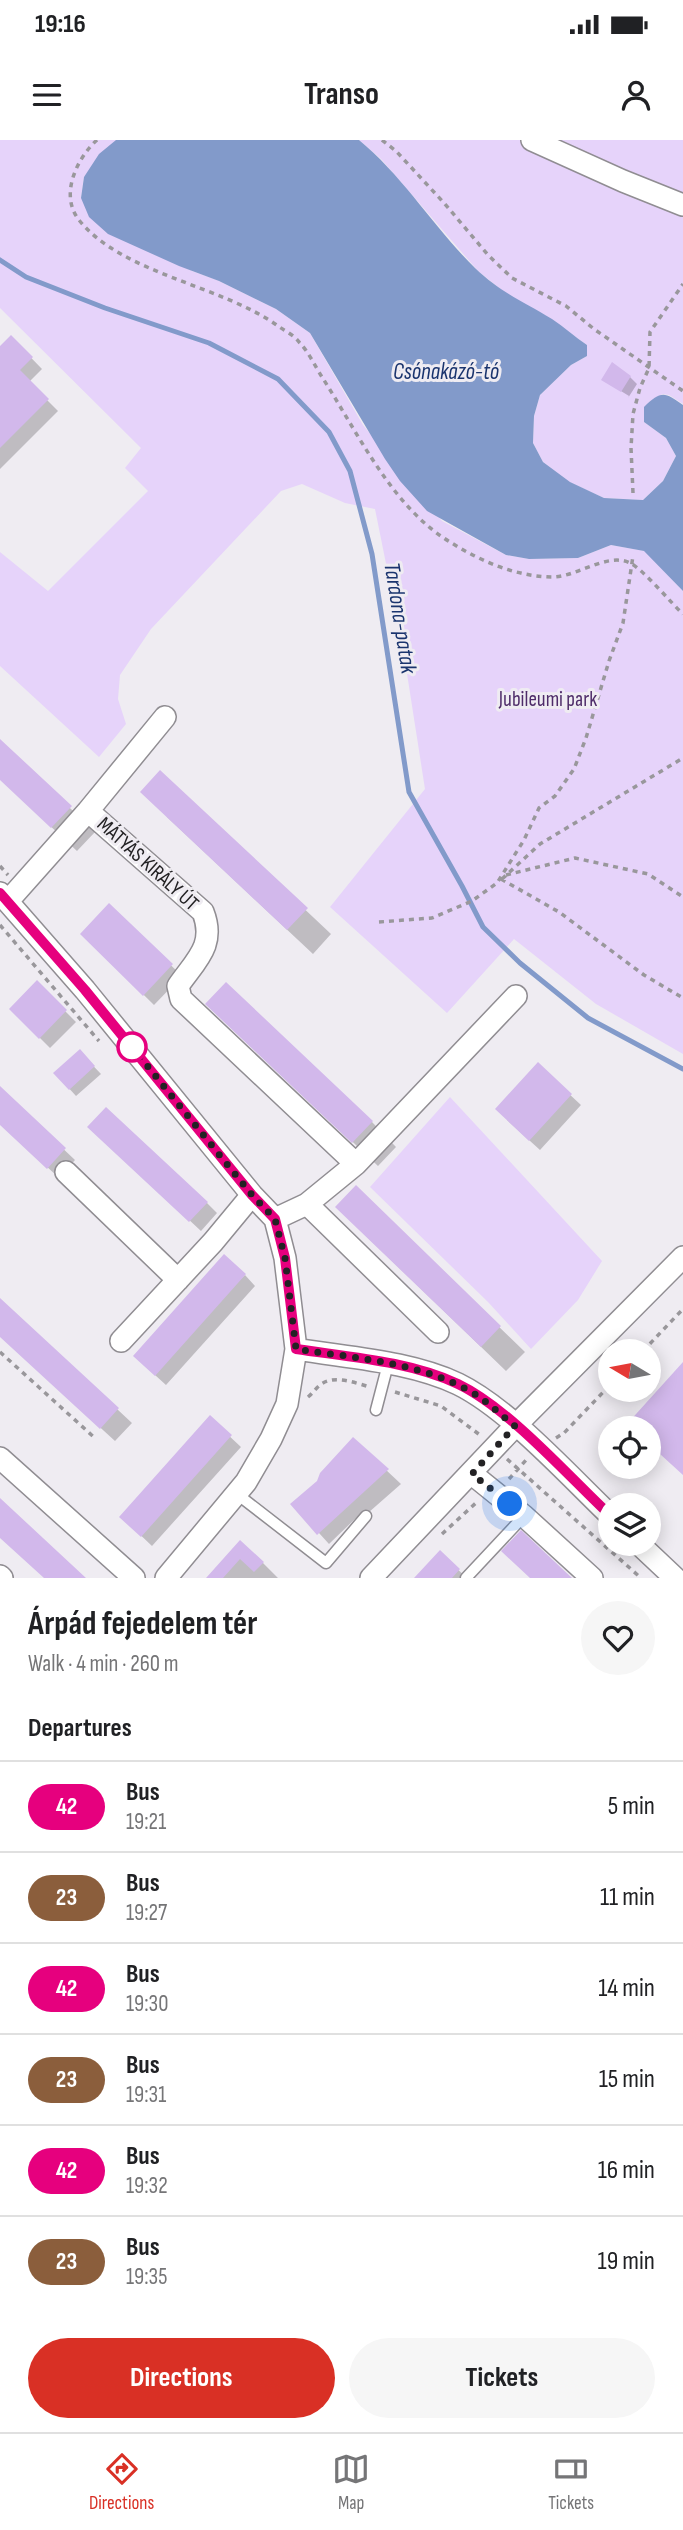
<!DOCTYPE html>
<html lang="en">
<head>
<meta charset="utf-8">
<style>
	:root { --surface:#fff; --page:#f6f6f6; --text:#202124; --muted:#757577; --line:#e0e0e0; --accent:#d93025 }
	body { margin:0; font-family:"Sofia Sans Condensed",sans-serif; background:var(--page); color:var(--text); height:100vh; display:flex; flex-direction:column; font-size:26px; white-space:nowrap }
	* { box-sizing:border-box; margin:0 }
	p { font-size:23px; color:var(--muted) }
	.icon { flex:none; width:38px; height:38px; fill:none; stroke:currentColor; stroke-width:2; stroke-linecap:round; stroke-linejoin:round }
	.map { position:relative; height:1438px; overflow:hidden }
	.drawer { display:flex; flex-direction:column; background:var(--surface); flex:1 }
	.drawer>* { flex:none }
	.badge { padding:0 14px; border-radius:23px; font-size:24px; line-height:46px }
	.needle { width:46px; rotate:280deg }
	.fabs { position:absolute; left:598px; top:1199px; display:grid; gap:14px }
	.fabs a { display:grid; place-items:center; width:63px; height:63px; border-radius:50%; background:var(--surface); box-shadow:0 4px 18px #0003; font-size:35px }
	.you { position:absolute; width:35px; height:35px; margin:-18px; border:5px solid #fff; border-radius:50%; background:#1a73e8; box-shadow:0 0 0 10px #1a73e833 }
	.map>.badge { position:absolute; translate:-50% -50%; box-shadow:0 0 0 4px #fff }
	h2 { padding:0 28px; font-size:26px; line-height:63px }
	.round { display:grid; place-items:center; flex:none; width:74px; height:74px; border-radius:37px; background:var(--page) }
	.summary { display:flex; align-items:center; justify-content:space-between; height:119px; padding:0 28px }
	h1 { font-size:33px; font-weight:700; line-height:52px }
	.button { display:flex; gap:14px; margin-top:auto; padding:14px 28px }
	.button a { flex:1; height:80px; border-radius:42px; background:var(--accent); color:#fff; font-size:28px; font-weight:700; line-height:80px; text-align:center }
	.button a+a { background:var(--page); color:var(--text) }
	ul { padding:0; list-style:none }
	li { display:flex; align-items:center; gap:21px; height:91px; padding:0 28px; border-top:2px solid var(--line) }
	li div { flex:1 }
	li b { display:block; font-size:26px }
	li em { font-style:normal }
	li .badge { min-width:77px; font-weight:700; text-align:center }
	.status { display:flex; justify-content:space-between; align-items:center; height:49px; padding:0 35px; background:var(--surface); direction:ltr }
	.status svg { height:19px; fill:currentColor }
	header { display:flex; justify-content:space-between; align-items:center; height:91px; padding:0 28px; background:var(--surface); font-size:32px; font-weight:700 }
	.tabs { display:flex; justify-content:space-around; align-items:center; height:98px; border-top:2px solid var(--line); background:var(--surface); font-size:19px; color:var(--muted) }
	.tabs a { display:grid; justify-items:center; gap:4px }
	.tabs .active { color:var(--accent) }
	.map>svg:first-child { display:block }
	.green { fill:#e6d3fa }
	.water { fill:#829aca }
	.shadow { fill:#0003 }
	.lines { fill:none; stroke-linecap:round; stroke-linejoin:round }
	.stream { stroke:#829aca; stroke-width:5 }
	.building { fill:#d2b8eb }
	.lane-casing { stroke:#908d92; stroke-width:13 }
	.street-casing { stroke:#908d92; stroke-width:24 }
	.path { stroke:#99979b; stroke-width:3.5; stroke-dasharray:5 5; stroke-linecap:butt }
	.lane { stroke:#fff; stroke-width:10 }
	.street { stroke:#fff; stroke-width:21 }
	.line-casing { stroke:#fff; stroke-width:16 }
	.line { stroke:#e6007e; stroke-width:10 }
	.walk { stroke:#232224; stroke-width:7; stroke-dasharray:0 12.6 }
	.stop-dot { fill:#fff; stroke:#e6007e; stroke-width:3.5 }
	.labels { text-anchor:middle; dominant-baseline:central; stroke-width:6; stroke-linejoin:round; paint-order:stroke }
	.park-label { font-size:21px; fill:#4e2c69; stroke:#efecf2 }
	.street-label { font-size:21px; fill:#232224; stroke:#efecf2 }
	.water-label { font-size:23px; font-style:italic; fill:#1a346e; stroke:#efecf2 }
</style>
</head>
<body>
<div class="status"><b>19:16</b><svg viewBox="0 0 49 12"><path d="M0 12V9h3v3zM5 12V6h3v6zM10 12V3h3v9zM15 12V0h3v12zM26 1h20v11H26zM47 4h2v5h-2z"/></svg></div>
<header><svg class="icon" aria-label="menu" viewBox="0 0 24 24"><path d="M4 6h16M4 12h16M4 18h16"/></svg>Transo<svg class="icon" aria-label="person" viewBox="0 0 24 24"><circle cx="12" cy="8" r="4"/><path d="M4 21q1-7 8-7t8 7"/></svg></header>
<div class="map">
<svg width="683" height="1438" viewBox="0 0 683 1438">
	<rect width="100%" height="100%" fill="#efecf2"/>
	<path class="green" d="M0,0H117L84,37L81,58L192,131L217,140L276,169L310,193L363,285L442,381L506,415L529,419L578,418L611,405L645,411L683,451V914L596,864L514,799L447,873L330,767L425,649L403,508L375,369L345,363L302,344L281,351L151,489L120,535L118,559L126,584L99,617L0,526V412L48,451L148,351L125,328L141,308L0,168Z
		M359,0H683V264L669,255L662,254L644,282L666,298L676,316L663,341L643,360L604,358L569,342L543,322L533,303L534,276L540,255L571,225L587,216V205L546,176L509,156L478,131L381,19Z
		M450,957L602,1121L578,1160L531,1209L488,1162L370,1047Z"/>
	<path class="water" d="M116,0H359C404,37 434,88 475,128C501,153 523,161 552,179C564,187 575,197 587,205V216L571,225L540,255L534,276L533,303L543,322L570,342L604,358L643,360L663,341L676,316L666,298L644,282V267C661,250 665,252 683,265V451L644,411L611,405L578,418L529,419L506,415L427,371L400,341L385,319L310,193L276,169L219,141L179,126L108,94L89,77L81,58L84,37L99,14Z"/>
	<path class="shadow" d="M11,197L42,229L29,242L58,271L0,329V208Z
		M630,237L637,244L628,258L629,256L603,240Z
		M0,601L95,692L77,711L0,639Z
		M160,633L331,794L313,814L167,677Z
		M109,765L182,836L154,865L82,794Z
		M37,843L76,882L50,908L11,869Z
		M233,888L372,982L396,1007L378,1026Z
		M79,911L101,934L76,956L55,933Z
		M538,925L581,965L540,1010L507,980Z
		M0,949L75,1020L59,1038L0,983Z
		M100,997L207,1063L217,1073L201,1091Z
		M356,1048L525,1212L506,1231L362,1092Z
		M245,1135L255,1146L166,1245L145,1226Z
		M0,1160L132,1283L115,1301L0,1196Z
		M210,1278L241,1307L152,1406L132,1387Z
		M353,1299L401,1344L360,1380L357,1377L329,1404L319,1393L318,1342Z
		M241,1403L263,1423L278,1438H208Z
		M440,1413L467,1438H416Z"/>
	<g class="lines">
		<path class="stream" d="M0,120L26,137L105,168L209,203L278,239L329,292L350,331L372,414L409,652L462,746L483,787L520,823L588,878L683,929"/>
	</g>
	<path class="building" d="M11,195L33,217L20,230L49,259L0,308V206Z
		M612,222L631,236L621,252L601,240Z
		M0,599L72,666L51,688L0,640Z
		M160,630L308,768L287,790L140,652Z
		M109,763L173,824L143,856L80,794Z
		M37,840L67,870L39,899L9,869Z
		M226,842L373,981L352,1003L205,864Z
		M80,909L95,926L69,950L53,933Z
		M538,922L572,954L529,1001L495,969Z
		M0,946L66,1008L47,1029L0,985Z
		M106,967L208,1062L189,1082L87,987Z
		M356,1045L501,1186L481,1207L335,1067Z
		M224,1114L246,1134L155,1236L133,1216Z
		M0,1158L119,1268L100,1289L0,1197Z
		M683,1222V1335L649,1304V1288H631L627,1284Z
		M210,1275L232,1295L141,1397L119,1377Z
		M353,1297L389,1329L317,1395L290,1364L317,1341L320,1333Z
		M0,1358L86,1438H44L0,1398Z
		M521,1390L572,1438H530L501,1411Z
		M240,1400L264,1422L254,1432L240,1419L223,1438H206Z
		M440,1410L460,1429L452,1438H414Z"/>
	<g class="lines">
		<defs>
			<path id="lane" d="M376,1270L388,1224
				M237,1354L326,1423L366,1376
				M466,1438L524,1376"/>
			<path id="street" d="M532,0L623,41L683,65
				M88,671L203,772C216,805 196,820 178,846L181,859L356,1024
				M0,753L85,850L252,1055L275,1079L285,1118L296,1209L287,1264L271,1299L246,1342L166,1438
				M8,761L88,671L165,577
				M66,1032L178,1140
				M307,1064L438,1192
				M275,1079L307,1064L356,1024L516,856
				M121,1201L213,1102L252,1055
				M296,1209C349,1218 409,1221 458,1244C509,1269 569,1336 611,1376
				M0,1318L134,1438
				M472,1334L524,1376L592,1438
				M639,1404L675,1438
				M0,1436L2,1438
				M371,1438L515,1286L683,1117"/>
		</defs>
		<use href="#lane" class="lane-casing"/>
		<use href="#street" class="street-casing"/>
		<path class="path" d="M97,0C77,18 59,55 79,80C122,134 221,145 278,186C285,191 294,195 299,202C308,211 315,226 322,237C358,293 392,367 450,402C482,422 517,437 554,437C578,436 608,412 630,423C643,429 671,463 683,474
			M382,0L396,11L445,64L488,115L512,138L566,166L594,189L683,251
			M633,353L631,308L633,274L640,248L649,228L650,192L683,144
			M0,726L8,735
			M506,735L575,718L648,734L683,757
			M501,739L559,772L644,835L683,858
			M502,739L540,704L683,618
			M379,782L432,778L472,761L497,743L524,700L539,668L555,656L574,629L586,598L609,521L623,483L633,416
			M0,785L99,901
			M643,1211L683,1169
			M0,1212L96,1299
			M395,1252L441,1266L480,1295
			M308,1257C313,1253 316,1248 320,1245C334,1234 355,1243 370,1247
			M556,1298L564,1293L611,1244
			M507,1319L641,1438
			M509,1339L527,1319
			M442,1394L478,1361"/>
		<use href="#lane" class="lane"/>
		<use href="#street" class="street"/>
	</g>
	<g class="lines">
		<defs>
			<path id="line" d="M0,753L85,850L252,1055L275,1079L285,1118L296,1209C349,1217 409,1221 458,1244C510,1269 568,1336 611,1376"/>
		</defs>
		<use href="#line" class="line-casing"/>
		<use href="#line" class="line"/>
		<path class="walk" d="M132,907L252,1055L275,1079L285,1118L296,1209C354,1218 421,1222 473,1253C488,1262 501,1275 515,1286L472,1334L510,1364"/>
	</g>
	<circle class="stop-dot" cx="132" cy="907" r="14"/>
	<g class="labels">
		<g class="park-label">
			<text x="548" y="559">Jubileumi park</text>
		</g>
		<g class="street-label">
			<text transform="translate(148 724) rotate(42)">MÁTYÁS KIRÁLY ÚT</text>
		</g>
		<g class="water-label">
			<text x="446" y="232">Csónakázó-tó</text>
			<text transform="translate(400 478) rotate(81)">Tardona-patak</text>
		</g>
	</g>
</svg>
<div class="fabs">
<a><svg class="needle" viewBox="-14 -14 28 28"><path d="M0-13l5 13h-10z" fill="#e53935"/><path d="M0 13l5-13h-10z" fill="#757577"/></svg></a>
<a><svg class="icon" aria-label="locate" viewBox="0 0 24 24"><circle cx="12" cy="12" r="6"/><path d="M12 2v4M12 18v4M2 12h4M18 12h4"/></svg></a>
<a><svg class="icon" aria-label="layers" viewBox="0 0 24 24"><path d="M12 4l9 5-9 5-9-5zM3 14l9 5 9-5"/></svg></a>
</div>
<div class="you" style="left:510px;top:1364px"></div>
</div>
<section class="drawer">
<div class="summary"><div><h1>Árpád fejedelem tér</h1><p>Walk · 4 min · 260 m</p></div><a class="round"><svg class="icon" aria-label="heart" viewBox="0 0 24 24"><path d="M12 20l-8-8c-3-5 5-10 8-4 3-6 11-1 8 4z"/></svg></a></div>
<h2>Departures</h2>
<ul>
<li><span class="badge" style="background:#e6007e;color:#fff">42</span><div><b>Bus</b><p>19:21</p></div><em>5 min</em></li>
<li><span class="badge" style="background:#8b5e3c;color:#fff">23</span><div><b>Bus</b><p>19:27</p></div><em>11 min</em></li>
<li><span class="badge" style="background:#e6007e;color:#fff">42</span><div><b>Bus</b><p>19:30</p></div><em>14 min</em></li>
<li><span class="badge" style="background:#8b5e3c;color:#fff">23</span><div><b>Bus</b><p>19:31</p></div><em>15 min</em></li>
<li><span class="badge" style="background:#e6007e;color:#fff">42</span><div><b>Bus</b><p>19:32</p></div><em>16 min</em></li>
<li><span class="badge" style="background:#8b5e3c;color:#fff">23</span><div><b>Bus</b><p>19:35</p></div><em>19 min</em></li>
</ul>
<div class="button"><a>Directions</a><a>Tickets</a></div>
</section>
<nav class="tabs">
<a class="active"><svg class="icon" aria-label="directions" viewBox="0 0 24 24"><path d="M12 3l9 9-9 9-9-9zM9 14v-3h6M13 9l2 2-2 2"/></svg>Directions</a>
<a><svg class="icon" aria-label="map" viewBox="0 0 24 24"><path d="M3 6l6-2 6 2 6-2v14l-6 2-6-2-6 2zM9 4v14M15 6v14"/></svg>Map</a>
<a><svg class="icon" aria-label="tickets" viewBox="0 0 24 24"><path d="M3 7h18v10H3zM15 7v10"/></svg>Tickets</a>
</nav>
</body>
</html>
